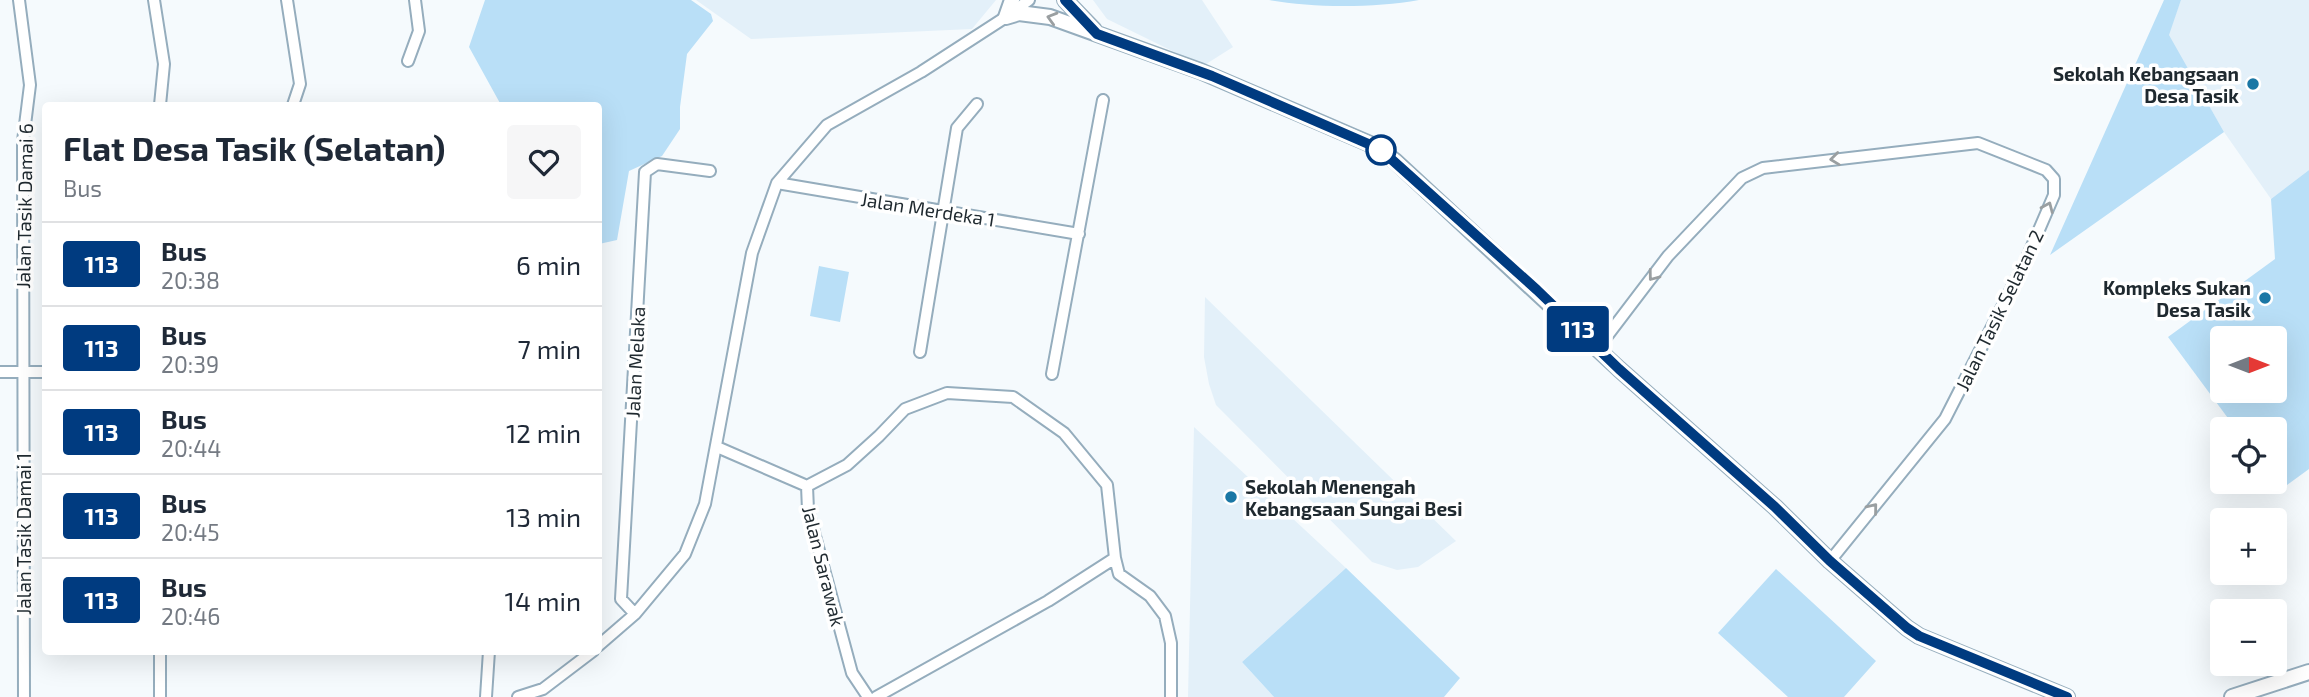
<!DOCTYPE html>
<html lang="en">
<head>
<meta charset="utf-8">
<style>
	:root { --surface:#fff; --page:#f6f6f7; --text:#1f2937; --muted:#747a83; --line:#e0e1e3 }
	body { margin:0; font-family:"Exo 2",sans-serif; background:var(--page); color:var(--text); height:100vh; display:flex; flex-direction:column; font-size:26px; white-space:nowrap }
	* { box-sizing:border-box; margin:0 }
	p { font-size:23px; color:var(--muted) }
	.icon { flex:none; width:38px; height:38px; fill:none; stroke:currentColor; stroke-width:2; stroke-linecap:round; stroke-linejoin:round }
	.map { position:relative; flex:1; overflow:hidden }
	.sheet { position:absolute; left:42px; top:102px; width:560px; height:553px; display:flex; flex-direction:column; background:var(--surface); border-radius:7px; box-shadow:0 7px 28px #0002 }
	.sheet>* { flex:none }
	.badge { padding:0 14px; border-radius:5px; font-size:24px; line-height:46px }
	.needle { width:46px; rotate:90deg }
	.buttons { position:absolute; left:2210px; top:326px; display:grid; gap:14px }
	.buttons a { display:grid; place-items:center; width:77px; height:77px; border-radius:7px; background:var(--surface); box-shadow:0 7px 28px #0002; font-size:35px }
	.map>.badge { position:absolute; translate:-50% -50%; box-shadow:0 0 0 4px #fff }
	.round { display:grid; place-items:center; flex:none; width:74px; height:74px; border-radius:7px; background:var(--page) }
	.summary { display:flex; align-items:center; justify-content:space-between; height:119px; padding:0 21px }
	h1 { font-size:33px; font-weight:700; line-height:52px }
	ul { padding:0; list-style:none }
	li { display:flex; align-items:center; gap:21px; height:84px; padding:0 21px; border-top:2px solid var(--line) }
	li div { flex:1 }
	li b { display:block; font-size:26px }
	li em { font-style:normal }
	li .badge { min-width:77px; font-weight:700; text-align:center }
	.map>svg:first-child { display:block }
	.built { fill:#e3f0f9 }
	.green { fill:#b9dff7; fill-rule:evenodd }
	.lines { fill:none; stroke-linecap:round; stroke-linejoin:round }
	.minor-casing { stroke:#95adbd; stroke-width:14 }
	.tertiary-casing { stroke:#95adbd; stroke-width:18 }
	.minor { stroke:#fff; stroke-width:10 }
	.tertiary { stroke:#fff; stroke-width:14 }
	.oneway { stroke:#9a9fa1 }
	.line-casing { stroke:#fff; stroke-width:16 }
	.line { stroke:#003b80; stroke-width:10 }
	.poi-dot { fill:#1a77a5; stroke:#fff; stroke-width:2.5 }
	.stop-dot { fill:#fff; stroke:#003b80; stroke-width:3.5 }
	.labels { text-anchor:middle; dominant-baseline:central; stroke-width:7; stroke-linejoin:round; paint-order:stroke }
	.poi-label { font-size:19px; font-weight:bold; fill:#1f292f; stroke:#fff; text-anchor:end }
	.street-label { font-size:19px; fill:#1f292f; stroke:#fff }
</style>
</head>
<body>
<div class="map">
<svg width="2309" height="697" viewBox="0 0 2309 697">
	<rect width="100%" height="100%" fill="#f5fafd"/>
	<path class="built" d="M696,0H996L972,29L751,39Z
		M1093,0H1202L1233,47L1203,66L1107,19Z
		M2181,0H2309V170L2271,199L2224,132L2168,35Z
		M1205,297L1456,541L1418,567L1397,570L1372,562L1216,405L1209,384L1204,357Z
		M1194,427L1346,568L1242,662L1274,697H1188Z"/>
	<path class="green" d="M485,0H691L711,14L713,21L687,54L680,107V129L662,156L629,171L617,240L599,244L598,105H501L469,47Z
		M1269,0H1419C1374,8 1313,8 1269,0Z
		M2164,0H2181L2169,35L2224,132L2050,255Z
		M2309,170V469L2280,490L2274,481L2275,429H2236L2168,337L2275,259L2271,199ZM2222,338H2275V390H2222Z
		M819,266L849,272L840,322L810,316Z
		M1346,568L1460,678L1444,697H1274L1242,662Z
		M1776,569L1876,661L1844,697H1788L1718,633Z"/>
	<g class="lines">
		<defs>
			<path id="minor" d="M19,0L30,85L23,141L24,697
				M154,0L164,64L160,105
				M287,0L300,84L293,105
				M408,61L419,31L415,0
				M777,183L1079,234
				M1598,348L1668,256L1742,178L1763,168L1978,143L2046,170L2054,179V195L2026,260L1945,419L1830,561
				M920,352L957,128L977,104
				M0,372H46
				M1052,374L1103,100
				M717,447L807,486L808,510L852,673L868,697
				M807,486L847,465L879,436L905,409L947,393L1013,397L1064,433L1107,485L1115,558L1119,574L1150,596L1165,616L1171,643V697
				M635,614L621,599L645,172L657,164L710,171
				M598,646L635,614L685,554L705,504L752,253L777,183L827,125L921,72L1006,17L1029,0
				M160,651V697
				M486,697L489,651
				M518,697L543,689L593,651
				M876,697L1048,601L1115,558"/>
			<path id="tertiary" d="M1065,0L1094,30
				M1006,17L1019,13L1050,17L1200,71L1377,147L1395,161L1619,369L1775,507L1830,561L1907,628L1919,636L2067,697
				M1006,17L1012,0
				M2232,697L2309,672"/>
		</defs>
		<use href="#minor" class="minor-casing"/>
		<use href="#tertiary" class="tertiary-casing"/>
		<use href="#minor" class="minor"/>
		<use href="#tertiary" class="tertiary"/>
	</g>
	<defs><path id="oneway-chevron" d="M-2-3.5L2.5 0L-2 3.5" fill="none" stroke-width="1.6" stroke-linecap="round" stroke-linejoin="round" transform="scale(1.75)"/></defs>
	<g class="oneway">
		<use href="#oneway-chevron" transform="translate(1052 18) rotate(-164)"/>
		<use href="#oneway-chevron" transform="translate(1835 159) rotate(173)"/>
		<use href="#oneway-chevron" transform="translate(2048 207) rotate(-67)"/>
		<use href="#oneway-chevron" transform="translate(1653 276) rotate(127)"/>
		<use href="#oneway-chevron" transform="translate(1873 508) rotate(-51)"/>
	</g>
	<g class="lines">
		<defs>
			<path id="line" d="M1065,0L1097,34L1212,76L1380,149L1537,290L1619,369L1775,507L1830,561L1907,628L1919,636L2067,697"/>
		</defs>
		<use href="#line" class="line-casing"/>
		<use href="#line" class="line"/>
	</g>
	<g class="poi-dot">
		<circle cx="2253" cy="84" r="7"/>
		<circle cx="2265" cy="298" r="7"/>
		<circle cx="1231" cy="497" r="7"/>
	</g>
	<circle class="stop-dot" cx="1381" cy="150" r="14"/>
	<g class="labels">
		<g class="poi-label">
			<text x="2239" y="73">Sekolah Kebangsaan<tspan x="2239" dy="22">Desa Tasik</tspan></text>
			<text x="2251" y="287">Kompleks Sukan<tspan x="2251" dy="22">Desa Tasik</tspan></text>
			<text x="1245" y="486" text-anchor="start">Sekolah Menengah<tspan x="1245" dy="22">Kebangsaan Sungai Besi</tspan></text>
		</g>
		<g class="street-label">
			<text transform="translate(24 206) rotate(-89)">Jalan Tasik Damai 6</text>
			<text transform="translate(928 209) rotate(9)">Jalan Merdeka 1</text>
			<text transform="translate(1999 310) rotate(-64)">Jalan Tasik Selatan 2</text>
			<text transform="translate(635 362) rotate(-87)">Jalan Melaka</text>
			<text transform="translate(23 534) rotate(-90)">Jalan Tasik Damai 1</text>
			<text transform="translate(824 566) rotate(76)">Jalan Sarawak</text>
		</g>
	</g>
</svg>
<div class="buttons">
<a><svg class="needle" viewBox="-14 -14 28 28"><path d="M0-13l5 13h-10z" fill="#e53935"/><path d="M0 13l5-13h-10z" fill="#747a83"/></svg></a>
<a><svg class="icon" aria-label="locate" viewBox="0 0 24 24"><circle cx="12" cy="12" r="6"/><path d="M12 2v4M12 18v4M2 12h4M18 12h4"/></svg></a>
<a>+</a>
<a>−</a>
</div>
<b class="badge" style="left:1578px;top:329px;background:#003b80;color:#fff">113</b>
<section class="sheet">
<div class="summary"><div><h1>Flat Desa Tasik (Selatan)</h1><p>Bus</p></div><a class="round"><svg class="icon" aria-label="heart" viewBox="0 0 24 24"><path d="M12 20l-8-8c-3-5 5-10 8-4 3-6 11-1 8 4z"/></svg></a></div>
<ul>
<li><span class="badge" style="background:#003b80;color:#fff">113</span><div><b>Bus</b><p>20:38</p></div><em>6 min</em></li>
<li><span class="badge" style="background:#003b80;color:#fff">113</span><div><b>Bus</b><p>20:39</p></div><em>7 min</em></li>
<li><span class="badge" style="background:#003b80;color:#fff">113</span><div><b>Bus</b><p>20:44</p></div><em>12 min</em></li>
<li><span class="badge" style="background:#003b80;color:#fff">113</span><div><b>Bus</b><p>20:45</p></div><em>13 min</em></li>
<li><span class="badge" style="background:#003b80;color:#fff">113</span><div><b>Bus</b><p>20:46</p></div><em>14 min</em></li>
</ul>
</section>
</div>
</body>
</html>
